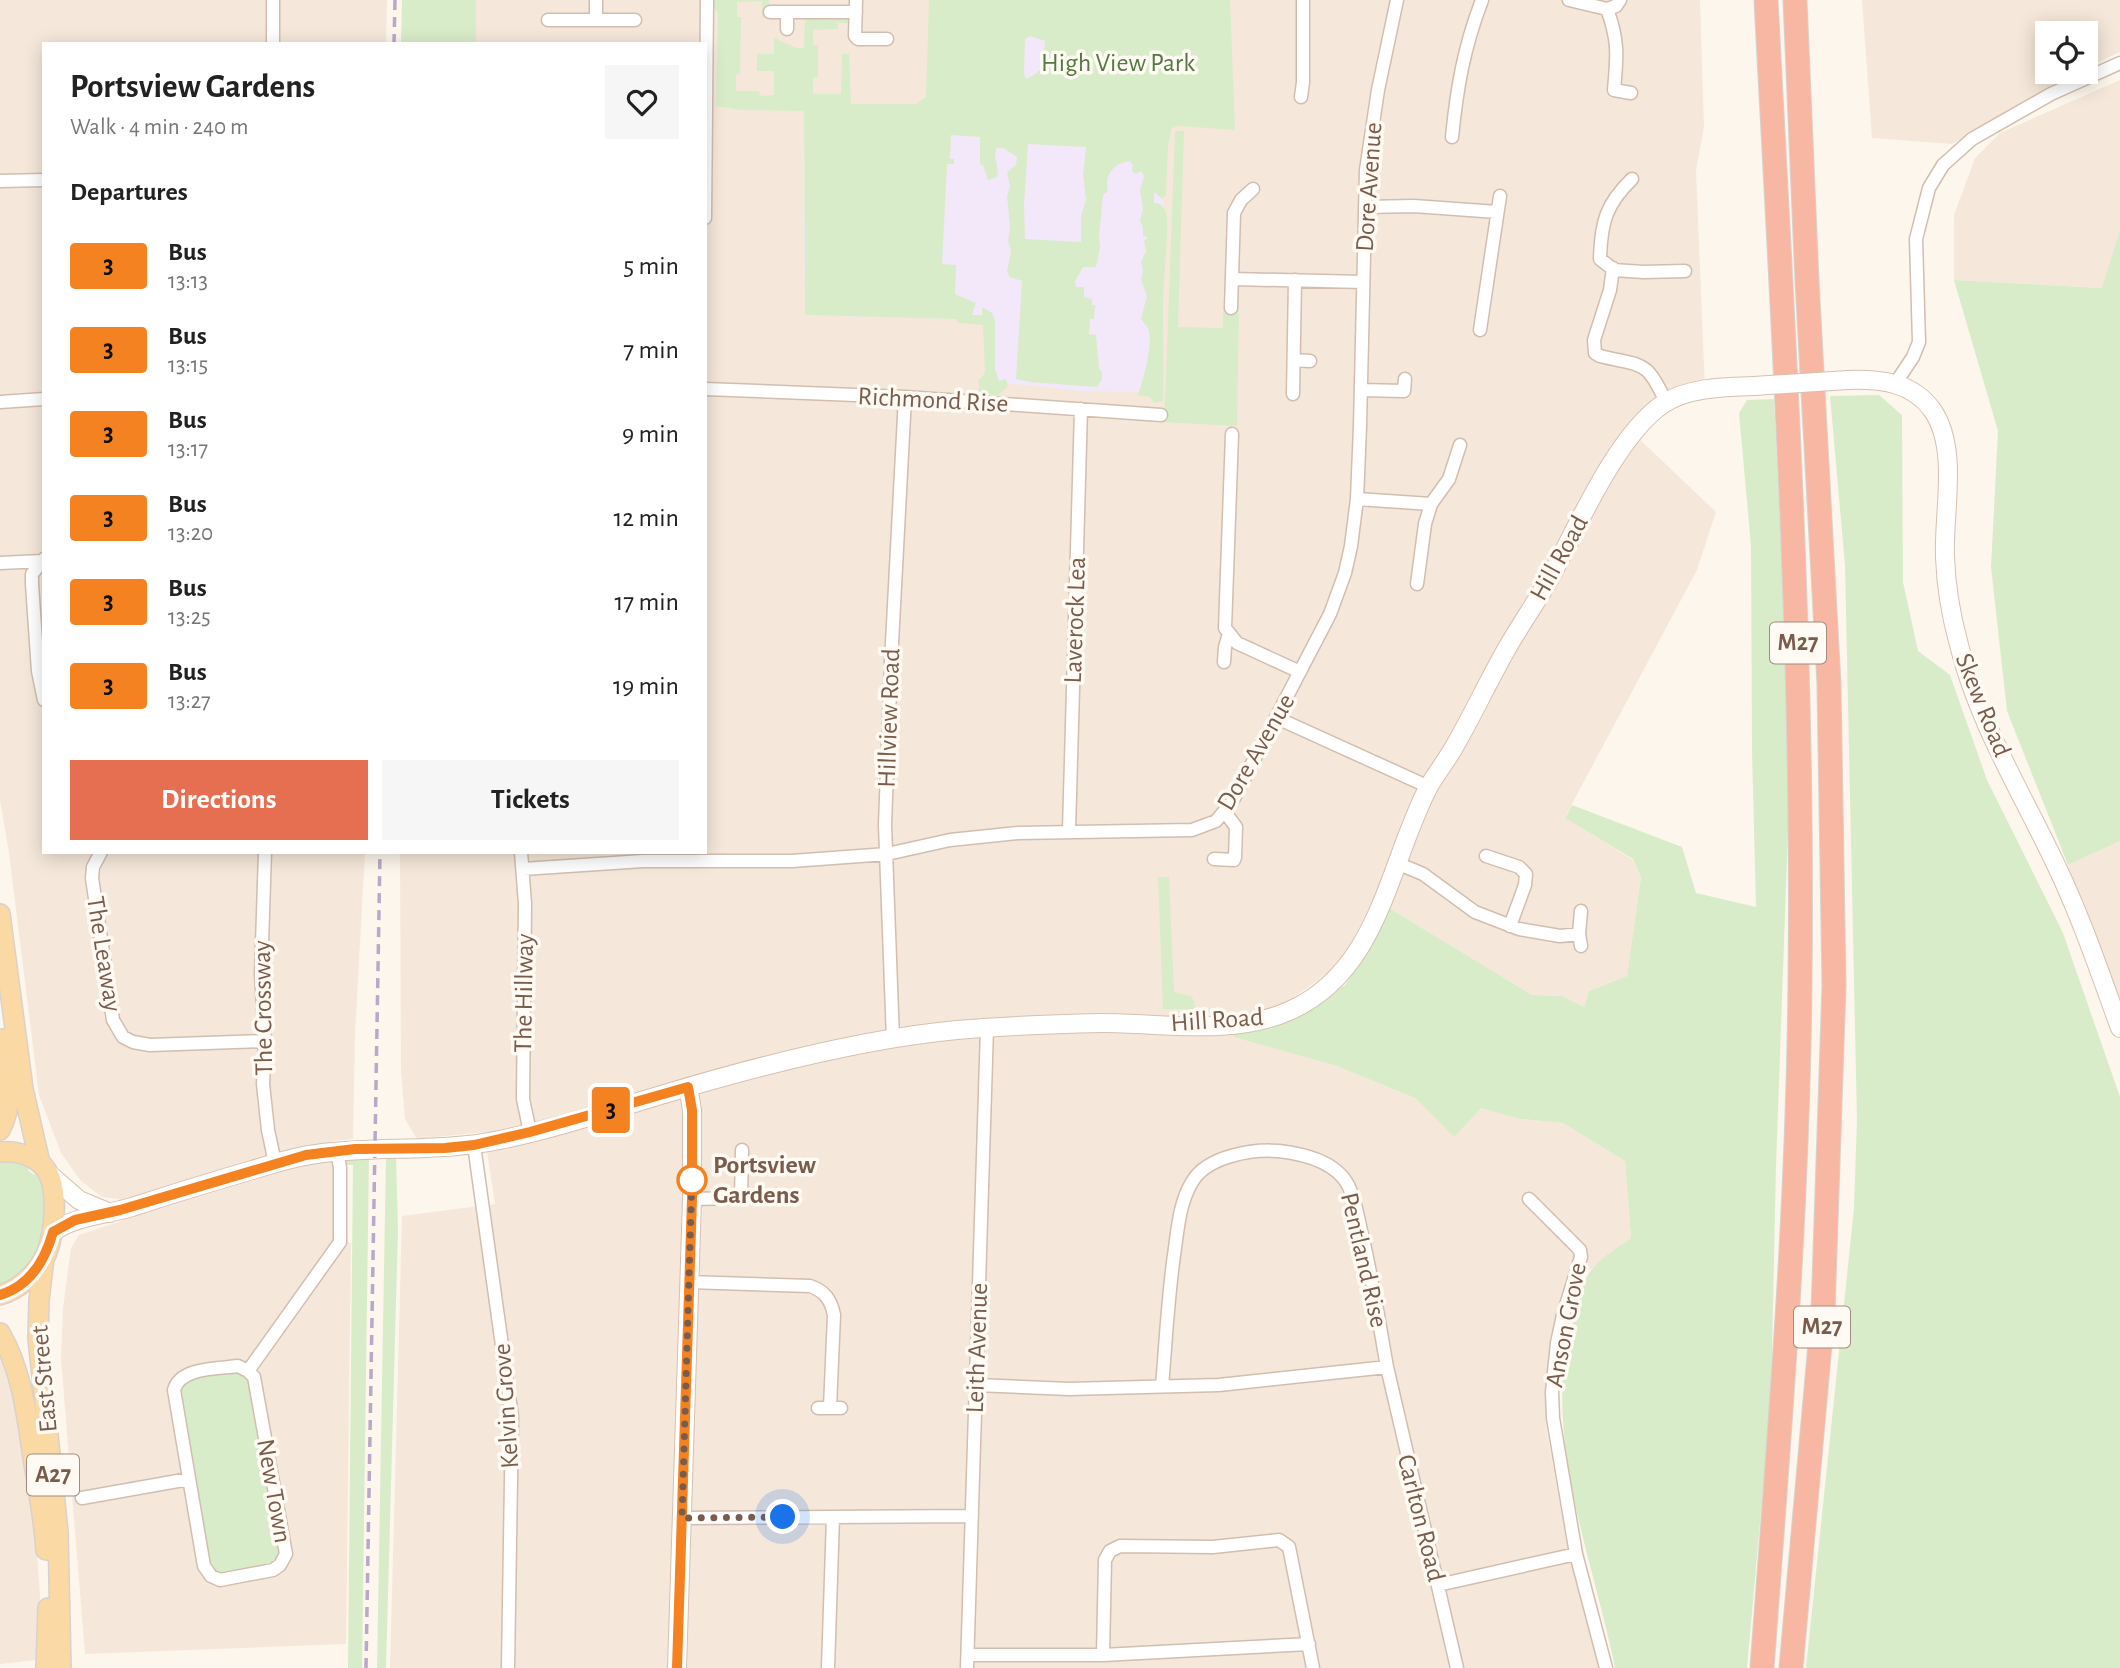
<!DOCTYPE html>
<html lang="en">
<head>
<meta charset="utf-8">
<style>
	:root { --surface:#fff; --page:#f6f6f6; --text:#222; --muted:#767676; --accent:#e76f51 }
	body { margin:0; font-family:"Alegreya Sans",sans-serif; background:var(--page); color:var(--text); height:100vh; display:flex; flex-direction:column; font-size:26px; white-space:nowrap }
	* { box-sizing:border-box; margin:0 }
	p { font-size:23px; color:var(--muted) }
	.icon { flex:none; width:38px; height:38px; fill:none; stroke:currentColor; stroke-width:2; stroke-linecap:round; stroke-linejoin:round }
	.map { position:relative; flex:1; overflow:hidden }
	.details { position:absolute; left:42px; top:42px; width:665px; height:812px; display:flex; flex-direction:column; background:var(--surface); border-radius:0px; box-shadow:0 4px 18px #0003 }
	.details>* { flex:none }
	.badge { padding:0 14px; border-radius:5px; font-size:24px; line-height:46px }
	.fabs { position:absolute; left:2035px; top:21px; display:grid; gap:14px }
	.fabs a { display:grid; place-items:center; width:63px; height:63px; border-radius:0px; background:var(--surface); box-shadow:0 4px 18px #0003; font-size:35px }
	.you { position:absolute; width:35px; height:35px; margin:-18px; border:5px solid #fff; border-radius:50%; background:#1a73e8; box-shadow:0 0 0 10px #1a73e833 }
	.map>.badge { position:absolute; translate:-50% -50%; box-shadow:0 0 0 4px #fff }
	h2 { padding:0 28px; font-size:26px; line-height:63px }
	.round { display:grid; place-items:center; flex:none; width:74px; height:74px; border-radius:0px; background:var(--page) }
	.headline { display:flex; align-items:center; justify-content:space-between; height:119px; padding:0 28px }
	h1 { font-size:33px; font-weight:700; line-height:52px }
	.cta { display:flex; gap:14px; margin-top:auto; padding:14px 28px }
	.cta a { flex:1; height:80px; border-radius:0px; background:var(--accent); color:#fff; font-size:28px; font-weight:700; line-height:80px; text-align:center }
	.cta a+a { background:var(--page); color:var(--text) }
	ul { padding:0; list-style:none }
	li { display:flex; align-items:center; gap:21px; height:84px; padding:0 28px }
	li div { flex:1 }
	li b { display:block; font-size:26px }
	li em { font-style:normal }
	li .badge { min-width:77px; font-weight:700; text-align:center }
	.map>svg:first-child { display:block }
	.residential { fill:#f5e8da }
	.education { fill:#f3e8fa }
	.green { fill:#d8ecc9; fill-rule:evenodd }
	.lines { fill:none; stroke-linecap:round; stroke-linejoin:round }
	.street-casing { stroke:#d1beb0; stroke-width:15 }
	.secondary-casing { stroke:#d6c0b0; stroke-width:20 }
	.primary-casing { stroke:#dad1cd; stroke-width:22 }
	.highway-casing { stroke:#dad1cd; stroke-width:25 }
	.street { stroke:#fff; stroke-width:12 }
	.secondary { stroke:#fff; stroke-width:18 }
	.primary { stroke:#fbd9a5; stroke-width:19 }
	.highway { stroke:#f7b7a3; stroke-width:23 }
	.rail { stroke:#b9a8c9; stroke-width:3.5; stroke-dasharray:10 7; stroke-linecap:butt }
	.secondary-bridge-casing { stroke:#d6c0b0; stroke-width:20; stroke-linecap:butt }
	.secondary-bridge { stroke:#fff; stroke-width:18 }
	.line-casing { stroke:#fff; stroke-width:16 }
	.line { stroke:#f58220; stroke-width:10 }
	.walk { stroke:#7a5c4d; stroke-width:7; stroke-dasharray:0 12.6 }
	.stop-dot { fill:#fff; stroke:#f58220; stroke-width:3.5 }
	.labels { text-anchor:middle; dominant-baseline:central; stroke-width:7; stroke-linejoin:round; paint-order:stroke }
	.shield { fill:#fffaf3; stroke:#a28b7f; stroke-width:2 }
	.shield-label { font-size:24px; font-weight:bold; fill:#7a5c4d }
	.park-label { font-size:26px; fill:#537a41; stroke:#fffaf3 }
	.street-label { font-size:26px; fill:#7a5c4d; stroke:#fffaf3 }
	.stop-label { font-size:26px; font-weight:bold; fill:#7a5c4d; stroke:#fffaf3; text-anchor:start }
</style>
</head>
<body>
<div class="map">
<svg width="2120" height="1668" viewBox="0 0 2120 1668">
	<rect width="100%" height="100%" fill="#fdf6ec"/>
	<path class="residential" d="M0,0H387L386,44H44V852H365L355,1035L353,1139L332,1141L335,1238L351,1243L346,1644L85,1654L61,1359L63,1308L71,1248L79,1235L124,1220L119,1199L102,1197L81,1181L61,1153L39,1095L9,853L0,800Z
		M453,0H1700L1704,127L1696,170L1705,390L1676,397L1634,434L1716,512L1697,570L1565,817L1633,860L1641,877L1627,976L1589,991L1584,1007L1562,996L1532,995L1374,899L1347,951L1329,972L1282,1006L1232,1016L1334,1065L1415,1098L1454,1136L1480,1107L1520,1119L1563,1123L1625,1161L1631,1238L1573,1283L1546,1426L1566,1540L1585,1607L1606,1668H390L402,1216L495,1204L484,1132L417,1139L405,1119L401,1070L400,852H705V44H453Z
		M1862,0H2120V52L2086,68V33H2048V72H2077L1952,144L1872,138Z
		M2120,80V230L2103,288L1954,280V215L1975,158L2000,133Z
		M2120,841V1008L2068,865Z
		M0,1346L10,1371L17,1413L36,1541L40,1595L38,1660L0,1664Z"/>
	<path class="education" d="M1051,0L1167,126L1155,392L1082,391L985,381V320L805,315L803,149L916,117Z"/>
	<path class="green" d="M402,0H476V44H401Z
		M712,0H769L770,18H762V1L737,2V17H741V19L740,74L736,75V91H759L760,96L774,95V71H757V54H774V38L796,48H804L805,19H847L851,23H838V29L813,30V45H818V77L813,78V94H841L842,54H849L851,104H916L926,97L929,0H1230L1235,130L1179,126L1172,128L1168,145L1166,195L1162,199L1154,192V203L1160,204C1164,208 1167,212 1167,218C1168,249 1163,278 1163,309C1163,340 1164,371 1163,401L1154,403L1150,397L1138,395C1143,381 1155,339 1147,327C1145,324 1142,321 1141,318L1147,296L1141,280L1143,270L1141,262L1146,251L1144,241L1148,237L1143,236V228L1140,220L1143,209L1140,190L1144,176L1141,171L1136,174L1132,171L1133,165L1130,161C1114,163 1104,175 1108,191L1103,195L1099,236L1100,248L1096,267H1083L1075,281L1076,287H1084V297L1092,299V305H1095L1094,319H1090L1089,334L1096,335L1099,369L1102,372V379L1097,387L1030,382L1016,379L1022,281L1010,277L1007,271L1011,251L1008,241L1010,227L1007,196L1010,186L1007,172L1016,165L1017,157L1003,148H997C992,158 1000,167 997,177L988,180L983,165L980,164V137L951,135L950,159H954V164H947L942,264L956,265L955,294L976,303L972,315H982V307L992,313L995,320V369L999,381L1006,379L1008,386L1000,394L990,397L979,394V380L985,373L983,325L959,323L956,319L805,315L804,111L742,110L716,106L718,13L713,6ZM1030,36L1045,41C1043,65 1048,68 1026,79L1024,74L1025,39ZM1028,144L1086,147L1083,175L1086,200L1081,216V242L1025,239L1024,204Z
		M1175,131H1184L1178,327L1223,328V308H1239L1237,426L1161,422L1165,403Z
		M2120,230V841L2068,865L2007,711L1991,567L1998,431L1954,280L2102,288Z
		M1879,395L1902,415L1903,582L1918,651L1950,675L1987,780L2063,933L2120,1097V1668H1806L1854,1208L1857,1119L1845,565L1830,396Z
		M1774,399L1791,748L1776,1165L1771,1400L1747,1668H1615C1596,1573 1556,1472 1563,1375C1564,1359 1569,1343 1572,1328C1575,1309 1580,1282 1593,1268C1603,1256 1619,1247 1631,1238L1625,1161L1563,1123L1520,1119L1481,1108L1454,1137L1415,1098L1334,1065L1234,1037V1031L1257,1028L1296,1017L1345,985L1368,951L1389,908L1532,995L1562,996L1584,1007L1589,991L1627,976L1641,877L1633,859L1565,818L1572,805L1682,847L1696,893L1756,907L1752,751L1751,546L1739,413L1747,400Z
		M1158,877H1169L1174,992C1186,996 1195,992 1195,1009H1163Z
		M369,1153L362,1668H348L353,1165H345L346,1159Z
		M386,1156H396L398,1230L386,1668H377Z
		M0,1159H16L30,1167L28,1170L34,1175L36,1172C54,1200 48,1245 27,1269C20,1277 8,1283 0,1289Z
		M234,1371L246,1373L253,1387L251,1397L275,1536C301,1569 240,1572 222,1575L215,1572L207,1560L179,1395C184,1372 215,1374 234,1371Z"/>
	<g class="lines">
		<defs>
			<path id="street" d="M856,0L855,36L858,39H887
				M1569,0L1607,9C1619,41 1617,57 1614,90L1631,93
				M1607,9L1616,6L1620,0
				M770,12H856
				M596,19V0
				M548,20H635
				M787,29V13
				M273,44V0
				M1301,97L1303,82V0
				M1452,137C1457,87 1464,47 1482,0
				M1632,179C1606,204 1601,222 1600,259L1614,270L1643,272L1685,271
				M0,181L44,180
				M1365,207L1414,206L1497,212
				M705,218L707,0
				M1613,268L1610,290L1594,340L1595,353L1600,356C1644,367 1646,359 1666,402
				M1232,279L1363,282
				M1231,308L1234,213L1241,200L1253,189
				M1480,330L1500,196
				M1294,360L1310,361
				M1895,384L1913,357L1919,342L1916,239L1929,188L1943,165L1972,139L2051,94L2120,63
				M705,389L905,397L1161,415
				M1361,390L1404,391L1405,379
				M1293,394L1295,280
				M0,402L44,399
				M1232,434L1225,628L1237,643L1300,672
				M1357,499L1431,504
				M44,559L32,574V584L38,671L44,700
				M0,563L42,561
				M1417,584L1425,524L1431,504L1449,479L1460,445
				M1224,662L1225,647L1229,634
				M1277,718L1429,787
				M1069,830L1081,409
				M101,852L93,867L92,878L113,1020L123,1037L133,1042L150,1045L265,1041
				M265,852L261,974L265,1041L263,1084L268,1130L275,1163
				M521,852L525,904L523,1099L530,1132
				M1486,856L1519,867L1526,874L1525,885L1510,926
				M1214,859L1234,860L1235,857L1236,827L1225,812
				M1399,864L1423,874L1475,912L1519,929L1560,936L1579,934
				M523,869L643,861H792L887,854L950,840L1018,833L1192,830L1216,821L1232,802L1330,614L1345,573L1351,546L1357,499L1360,426L1366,170L1378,90L1397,0
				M1581,946L1579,934L1581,911
				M893,1039L885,825L891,662L905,397
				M474,1145L512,1417L508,1668
				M692,1199L741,1198L742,1150
				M1529,1199L1580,1250L1581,1257L1563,1315L1557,1343L1552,1392L1553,1418L1576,1554L1606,1668
				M689,1282L810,1286C825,1291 831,1300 834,1315L830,1407
				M238,1366L248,1371L254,1377L286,1554L280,1565L273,1570L220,1580L211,1576L204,1566L174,1390C180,1367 218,1369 238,1366Z
				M1387,1367L1457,1668
				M248,1371L340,1242V1168L337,1151
				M976,1385L1069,1389L1219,1385L1387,1367C1379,1322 1372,1276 1361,1231C1358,1216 1355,1199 1348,1185C1335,1161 1304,1154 1279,1151C1252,1149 1207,1156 1192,1182C1180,1202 1178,1226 1175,1248C1168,1294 1166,1340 1162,1386
				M818,1408H841
				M82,1498L189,1479
				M682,1518L972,1516
				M1438,1585L1576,1554
				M968,1655H1103L1309,1644
				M1103,1655L1105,1560L1110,1551L1120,1546L1213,1547L1279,1540L1289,1547L1313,1668
				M828,1668L833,1517
				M967,1668L987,1028"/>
			<path id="secondary" d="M1848,380C1881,379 1913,382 1933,411C1959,450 1943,513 1945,557C1946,585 1951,615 1958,641C1977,721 2021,791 2056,865C2081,917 2100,973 2120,1028
				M48,1173L79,1200L110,1213
				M53,1232C75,1216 105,1215 132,1207C172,1194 211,1182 252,1170C275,1163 298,1156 323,1153C382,1146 441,1152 500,1140C554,1129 608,1111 661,1095C754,1067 860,1039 957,1030C1005,1026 1055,1024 1103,1023C1163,1023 1233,1036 1289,1011C1380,971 1388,864 1429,786C1438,771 1449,757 1457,742C1474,712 1489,680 1506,650C1520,625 1536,603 1550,578C1577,528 1616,436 1663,404C1688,387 1726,387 1754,386
				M677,1668L692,1199V1110L688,1087"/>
			<path id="primary" d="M0,914L23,1089L40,1163
				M0,1130C16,1101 7,1070 3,1039
				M0,1152C14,1151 30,1154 41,1164C61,1181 55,1236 45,1257C36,1274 18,1290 0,1295
				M44,1258L39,1300L38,1338L58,1532L61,1668
				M0,1333C23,1372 27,1419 34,1464C39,1492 44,1521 46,1550
				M46,1668L48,1608"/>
			<path id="highway" d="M1762,1668C1779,1439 1798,1211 1800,981C1804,654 1783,327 1766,0
				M1791,1668L1823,1311L1834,986L1829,684L1807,281L1795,0"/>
		</defs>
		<use href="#street" class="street-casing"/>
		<use href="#secondary" class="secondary-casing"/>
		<use href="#primary" class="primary-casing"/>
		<use href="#highway" class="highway-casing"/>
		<use href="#street" class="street"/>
		<use href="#secondary" class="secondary"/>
		<use href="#primary" class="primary"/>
		<use href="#highway" class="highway"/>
		<path class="rail" d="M394,44L395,0
			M366,1668L380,852"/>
		<defs>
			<path id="secondary-bridge" d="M1754,386L1848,380"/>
		</defs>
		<use href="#secondary-bridge" class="secondary-bridge-casing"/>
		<use href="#secondary-bridge" class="secondary-bridge"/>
	</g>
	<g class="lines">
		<defs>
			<path id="line" d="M0,1295C29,1286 45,1261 53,1232L75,1220L120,1210L306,1155L355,1149L445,1148L474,1145L530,1132L688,1087L692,1110V1199L677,1668"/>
		</defs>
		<use href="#line" class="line-casing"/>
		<use href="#line" class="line"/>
		<path class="walk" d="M692,1180V1176L682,1518L783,1517"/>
	</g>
	<circle class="stop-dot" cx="692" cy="1180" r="14"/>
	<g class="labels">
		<g class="shield">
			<rect x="1770" y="622.5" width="56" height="41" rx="5"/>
			<rect x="1794" y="1306.5" width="56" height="41" rx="5"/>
			<rect x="27" y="1454.5" width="52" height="41" rx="5"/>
		</g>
		<g class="shield-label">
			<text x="1798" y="643">M27</text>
			<text x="1822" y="1327">M27</text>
			<text x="53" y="1475">A27</text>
		</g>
		<g class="park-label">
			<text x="1118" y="63">High View Park</text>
		</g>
		<g class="street-label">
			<text transform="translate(1369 187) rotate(-86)">Dore Avenue</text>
			<text transform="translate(933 400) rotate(3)">Richmond Rise</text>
			<text transform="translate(1559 558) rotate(-61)">Hill Road</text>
			<text transform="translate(1075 620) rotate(-88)">Laverock Lea</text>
			<text transform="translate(1983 705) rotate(68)">Skew Road</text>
			<text transform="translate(889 718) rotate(-88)">Hillview Road</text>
			<text transform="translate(1256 752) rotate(-60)">Dore Avenue</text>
			<text transform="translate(104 954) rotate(81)">The Leaway</text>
			<text transform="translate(524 993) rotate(-89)">The Hillway</text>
			<text transform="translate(263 1008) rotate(-91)">The Crossway</text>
			<text transform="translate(1217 1020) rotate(-4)">Hill Road</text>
			<text transform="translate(1364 1260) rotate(77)">Pentland Rise</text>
			<text transform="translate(1566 1325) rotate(-79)">Anson Grove</text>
			<text transform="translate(977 1348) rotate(-88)">Leith Avenue</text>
			<text transform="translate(44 1379) rotate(-95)">East Street</text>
			<text transform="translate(506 1406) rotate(-94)">Kelvin Grove</text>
			<text transform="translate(274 1491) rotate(80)">New Town</text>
			<text transform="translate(1421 1518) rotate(76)">Carlton Road</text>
		</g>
		<g class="stop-label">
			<text x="713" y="1165">Portsview<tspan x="713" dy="30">Gardens</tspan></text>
		</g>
	</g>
</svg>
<div class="fabs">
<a><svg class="icon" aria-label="locate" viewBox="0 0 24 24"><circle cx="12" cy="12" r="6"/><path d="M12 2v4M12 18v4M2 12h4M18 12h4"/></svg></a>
</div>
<div class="you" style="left:783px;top:1517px"></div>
<b class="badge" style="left:611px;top:1110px;background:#f58220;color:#111">3</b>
<section class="details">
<div class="headline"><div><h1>Portsview Gardens</h1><p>Walk · 4 min · 240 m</p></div><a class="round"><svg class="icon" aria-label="heart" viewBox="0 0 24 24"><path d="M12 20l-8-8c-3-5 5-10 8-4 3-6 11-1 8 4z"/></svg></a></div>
<h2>Departures</h2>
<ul>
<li><span class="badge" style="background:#f58220;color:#111">3</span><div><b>Bus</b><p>13:13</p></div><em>5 min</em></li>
<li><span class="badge" style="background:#f58220;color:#111">3</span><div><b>Bus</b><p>13:15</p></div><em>7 min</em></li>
<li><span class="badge" style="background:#f58220;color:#111">3</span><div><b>Bus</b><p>13:17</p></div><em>9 min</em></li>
<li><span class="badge" style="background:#f58220;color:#111">3</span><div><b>Bus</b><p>13:20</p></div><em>12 min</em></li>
<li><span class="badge" style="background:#f58220;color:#111">3</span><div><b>Bus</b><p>13:25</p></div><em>17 min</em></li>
<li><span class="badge" style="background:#f58220;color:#111">3</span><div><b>Bus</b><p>13:27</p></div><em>19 min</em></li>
</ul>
<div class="cta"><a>Directions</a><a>Tickets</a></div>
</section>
</div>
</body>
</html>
